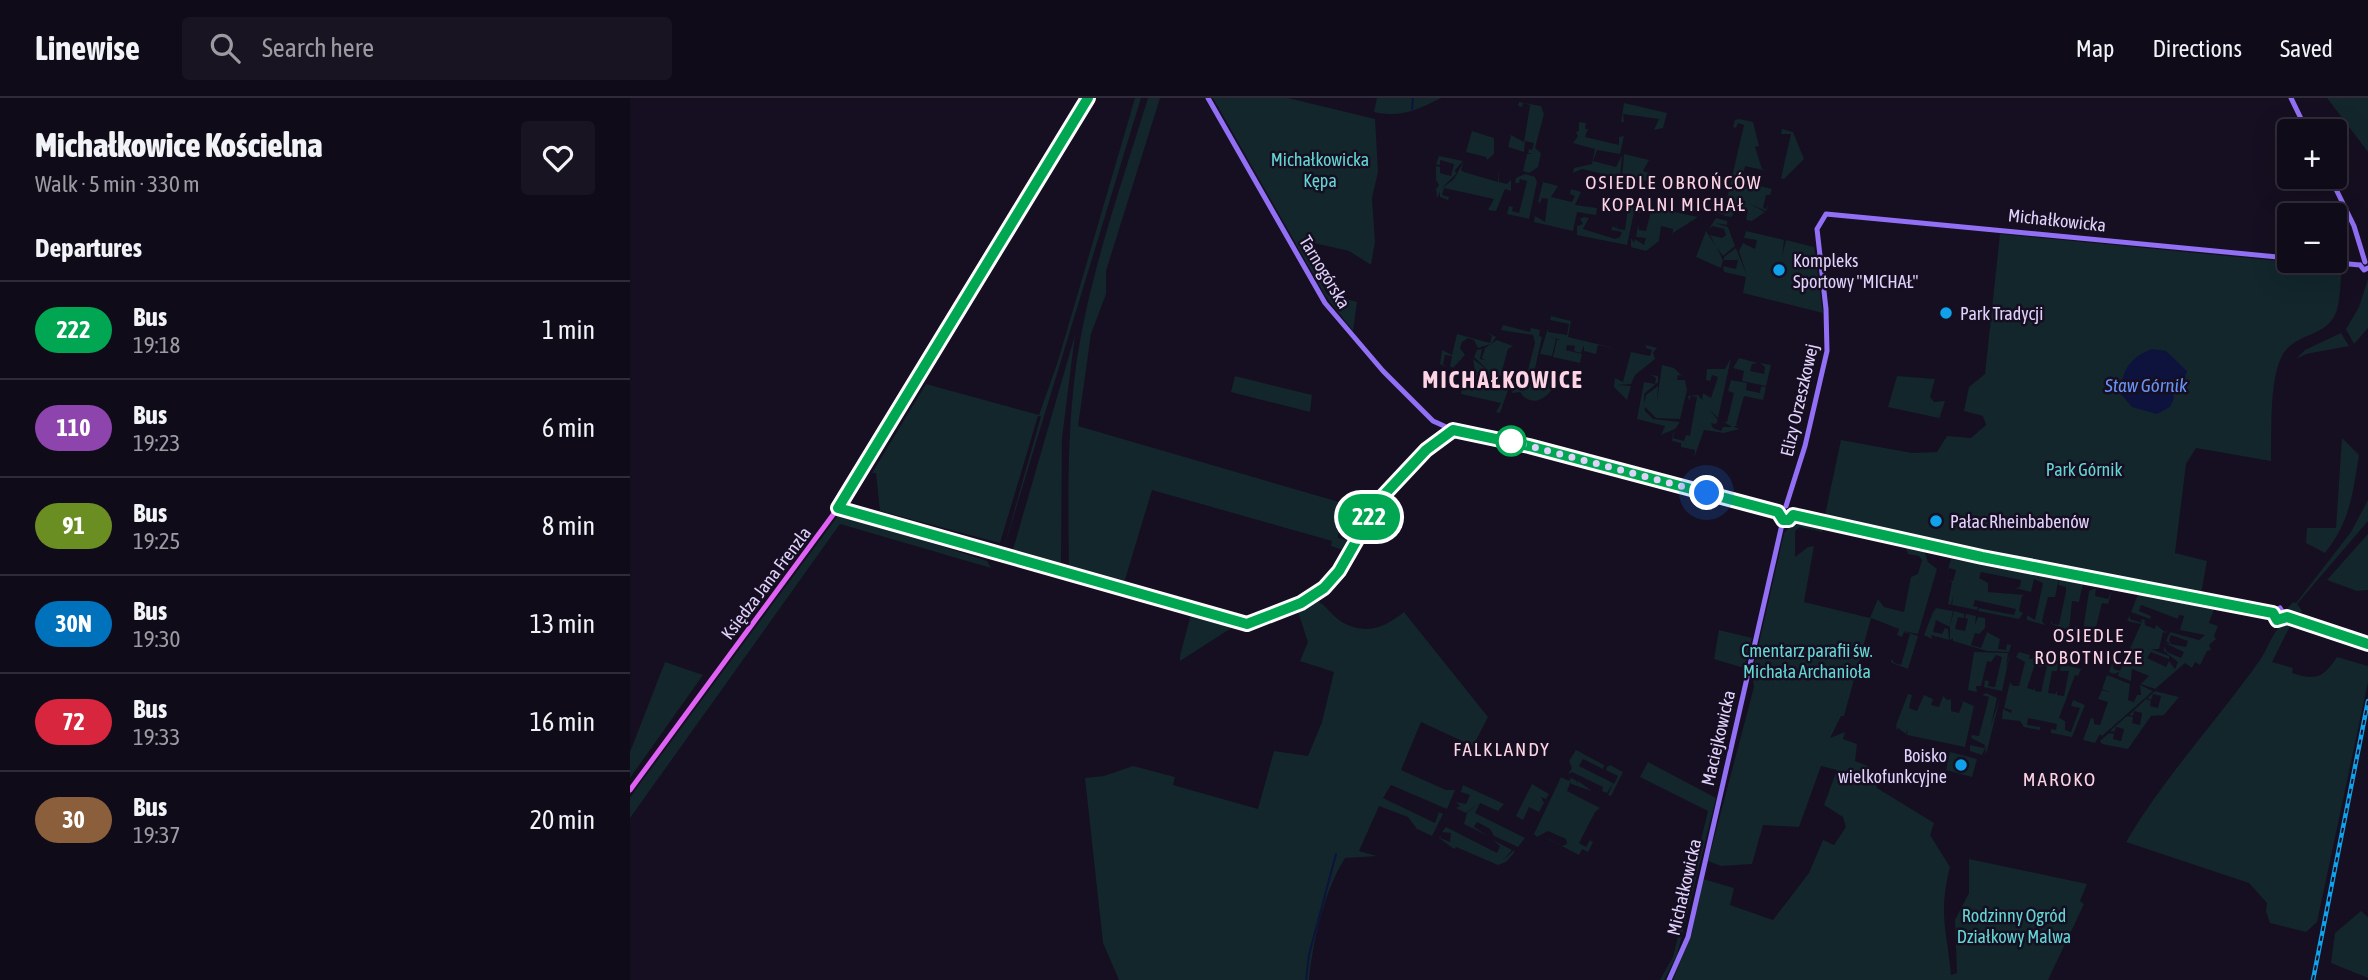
<!DOCTYPE html>
<html lang="en">
<head>
<meta charset="utf-8">
<style>
	:root { --surface:#100b19; --page:#191422; --text:#f1f3f6; --muted:#9c9ba2; --line:#302b38 }
	body { margin:0; font-family:"Asap Condensed",sans-serif; background:var(--page); color:var(--text); height:100vh; display:flex; flex-direction:column; font-size:26px; white-space:nowrap }
	* { box-sizing:border-box; margin:0 }
	p { font-size:23px; color:var(--muted) }
	.icon { flex:none; width:38px; height:38px; fill:none; stroke:currentColor; stroke-width:2; stroke-linecap:round; stroke-linejoin:round }
	.map { position:relative; flex:1; overflow:hidden }
	.details { display:flex; flex-direction:column; background:var(--surface); width:630px }
	.details>* { flex:none }
	.badge { padding:0 14px; border-radius:23px; font-size:24px; line-height:46px }
	.controls { position:absolute; left:1647px; top:21px; display:grid; gap:14px }
	.controls a { display:grid; place-items:center; width:70px; height:70px; border-radius:7px; background:var(--surface); box-shadow:0 7px 28px #0002,0 0 0 2px var(--line); font-size:35px }
	.you { position:absolute; width:35px; height:35px; margin:-18px; border:5px solid #fff; border-radius:50%; background:#1a73e8; box-shadow:0 0 0 10px #1a73e833 }
	.map>.badge { position:absolute; translate:-50% -50%; box-shadow:0 0 0 4px #fff }
	h2 { padding:0 35px; font-size:26px; line-height:63px }
	.round { display:grid; place-items:center; flex:none; width:74px; height:74px; border-radius:7px; background:var(--page) }
	.head { display:flex; align-items:center; justify-content:space-between; height:119px; padding:0 35px }
	h1 { font-size:33px; font-weight:800; line-height:52px }
	ul { padding:0; list-style:none }
	li { display:flex; align-items:center; gap:21px; height:98px; padding:0 35px; border-top:2px solid var(--line) }
	li div { flex:1 }
	li b { display:block; font-size:26px }
	li em { font-style:normal }
	li .badge { min-width:77px; font-weight:700; text-align:center }
	header { display:flex; align-items:center; gap:42px; box-sizing:border-box; height:98px; padding:0 35px; background:var(--surface); border-bottom:2px solid var(--line) }
	header strong { font-size:33px }
	nav { display:flex; gap:38px; margin-inline-start:auto; font-size:24px }
	.search { width:490px; height:63px; background:var(--page); display:flex; align-items:center; gap:18px; box-sizing:border-box; padding:0 24px; border-radius:7px; color:var(--muted); font-size:26px }
	main { display:flex; flex:1; min-height:0 }
	.map>svg:first-child { display:block }
	.green { fill:#12262b }
	.water { fill:#0d133d }
	.lines { fill:none; stroke-linecap:round; stroke-linejoin:round }
	.stream { stroke:#0d133d; stroke-width:2 }
	.secondary { stroke:#9270f6; stroke-width:5 }
	.primary { stroke:#e061f5; stroke-width:5 }
	.rail-casing { stroke:#0fa2eb; stroke-width:4.5 }
	.rail { stroke:#160f21; stroke-width:2; stroke-dasharray:5; stroke-linecap:butt }
	.line-casing { stroke:#fff; stroke-width:16 }
	.line { stroke:#00a651; stroke-width:10 }
	.walk { stroke:#e1d2fc; stroke-width:7; stroke-dasharray:0 12.6 }
	.poi-dot { fill:#0fa2eb; stroke:#160f21; stroke-width:2.5 }
	.stop-dot { fill:#fff; stroke:#00a651; stroke-width:3.5 }
	.labels { text-anchor:middle; dominant-baseline:central; stroke-width:5; stroke-linejoin:round; paint-order:stroke }
	.park-label { font-size:18px; fill:#63d7d5; stroke:#160f21 }
	.street-label { font-size:18px; fill:#e1d2fc; stroke:#160f21 }
	.poi-label { font-size:18px; fill:#e1d2fc; stroke:#160f21; text-anchor:start }
	.neighbourhood-label { font-size:19px; letter-spacing:2px; fill:#fcd4e4; stroke:#160f21 }
	.water-label { font-size:19px; font-style:italic; fill:#6793f5; stroke:#160f21 }
	.district-label { font-size:24px; font-weight:bold; letter-spacing:2px; fill:#fcd4e4; stroke:#160f21 }
</style>
</head>
<body>
<header>
<strong>Linewise</strong>
<div class="search"><svg class="icon" aria-label="search" viewBox="0 0 24 24"><circle cx="10" cy="10" r="6"/><path d="M15 15l6 6"/></svg>Search here</div>
<nav><a>Map</a><a>Directions</a><a>Saved</a></nav>
</header>
<main>
<section class="details">
<div class="head"><div><h1>Michałkowice Kościelna</h1><p>Walk · 5 min · 330 m</p></div><a class="round"><svg class="icon" aria-label="heart" viewBox="0 0 24 24"><path d="M12 20l-8-8c-3-5 5-10 8-4 3-6 11-1 8 4z"/></svg></a></div>
<h2>Departures</h2>
<ul>
<li><span class="badge" style="background:#00a651;color:#fff">222</span><div><b>Bus</b><p>19:18</p></div><em>1 min</em></li>
<li><span class="badge" style="background:#8e44ad;color:#fff">110</span><div><b>Bus</b><p>19:23</p></div><em>6 min</em></li>
<li><span class="badge" style="background:#6b8e23;color:#fff">91</span><div><b>Bus</b><p>19:25</p></div><em>8 min</em></li>
<li><span class="badge" style="background:#0072bc;color:#fff">30N</span><div><b>Bus</b><p>19:30</p></div><em>13 min</em></li>
<li><span class="badge" style="background:#d7263d;color:#fff">72</span><div><b>Bus</b><p>19:33</p></div><em>16 min</em></li>
<li><span class="badge" style="background:#8b5e3c;color:#fff">30</span><div><b>Bus</b><p>19:37</p></div><em>20 min</em></li>
</ul>
</section>
<div class="map">
<svg width="1738" height="882" viewBox="0 0 1738 882">
	<rect width="100%" height="100%" fill="#160f21"/>
	<path class="green" d="M505,0H511L373,453L411,318H408L370,445L250,413L246,375H242L296,286L409,317L428,263Z
		M518,0H530L476,173V196L461,236L448,328L709,404L708,440L719,443L713,452L701,448L702,443L522,392L494,485L439,470C438,403 437,335 446,268C459,177 491,88 518,0Z
		M583,0H658L745,21L748,74L742,100L745,144L741,167L719,153L671,142L669,144L697,196L727,204L723,233L695,197Z
		M747,0H811C787,12 771,20 744,14Z
		M1697,0H1738V54Z
		M889,4L911,8L914,16L905,50L911,55L908,69L899,75L893,73L897,56H902L898,55L899,51L902,52L904,45L895,43L894,54L878,49L881,37L894,44L900,7L893,5L892,9L888,8Z
		M994,5L1037,15L1033,30L1024,32L1029,21L993,16L994,24H991Z
		M1109,21L1123,24L1129,48L1125,49L1132,71L1137,73L1115,68L1114,73L1108,74L1106,81L1109,83L1105,88L1116,75L1113,84L1142,91L1140,97H1136L1133,110L1136,111L1139,106L1136,113L1120,106L1135,114L1122,123L1104,120L1116,122L1118,112L1106,110L1102,119L1094,118L1095,113L1093,117L1088,115L1086,105L1095,109L1114,27L1108,25L1106,30L1103,29L1105,22Z
		M949,24L956,25L955,31H958L955,39L989,47V39L994,38L990,56L967,52L963,63L986,69L992,57L990,80L952,71L943,75L944,70L962,66L965,51L943,45L948,38L946,34L949,33Z
		M1152,31L1163,34L1174,61L1154,81L1151,80L1161,36H1151Z
		M842,33L864,40V56L857,62L856,59L836,54Z
		M994,56L1019,62L1013,73L1019,75L1017,83L992,80Z
		M809,58L833,63L825,72L826,76L811,91L824,81L834,63L831,72L834,74L868,84V71L869,84L877,86L881,82V93L875,91L866,113L858,112L864,101L814,90L812,97L819,99L818,102L810,99V94L807,100L806,91L809,87L806,82V68L810,69V75L821,78L824,66L810,62V67L806,66Z
		M895,76L905,79L907,84L899,121L877,116L879,108L883,109L882,113L889,115L897,83L890,81L889,85H885L886,80Z
		M913,84L928,88L921,99L942,104L945,98L940,96L941,91L951,94L945,107L967,110L966,117L947,114L943,133L904,124L905,118L915,124L918,101L912,100L910,105L908,104Z
		M990,102L1006,105L997,147L947,137V128L953,126L950,121L954,119L959,120L953,131L985,141L990,139L992,134L981,132L983,128L987,131L986,126L988,131L995,132L998,110L991,108L990,113L986,112Z
		M1010,104L1012,107L1068,119L1043,135L1042,140L1043,131L1031,128L1029,143L1016,153L1001,149V140L1004,145L1005,141L1014,147L1016,140L1006,139L1008,127L1009,132L1016,133L1021,113L1014,111L1011,115V110L1010,115L1007,114Z
		M1086,120L1097,123V127L1085,125L1098,129L1105,148L1093,158L1087,150L1093,162L1091,170L1066,159L1076,133L1085,147L1080,137L1092,140L1096,137L1094,131L1082,128L1078,132Z
		M1116,133L1154,142L1152,159L1156,142L1184,149L1186,160L1182,166L1186,163L1193,215L1113,195L1116,179L1094,174L1093,168L1106,171L1108,162H1094V159L1106,150L1117,178L1109,153L1113,145L1125,151L1127,142L1114,140Z
		M1370,136L1712,169C1710,182 1711,205 1705,217C1694,240 1662,235 1651,260C1639,286 1642,334 1641,363L1566,350L1556,366L1545,455L1577,463L1571,496L1308,445L1195,417L1211,342L1282,355L1307,354L1317,338L1341,340L1356,327L1353,318L1334,313L1339,289L1355,276Z
		M1738,181V230L1724,246L1716,231L1729,209Z
		M921,218L941,223L938,239L984,250L968,247L966,256L954,253V247L951,255L944,253L945,248L937,247L936,252L952,256L950,265L923,259L927,242H931L917,238L926,241L922,258L910,256L918,230V234L937,237L939,226L920,222Z
		M873,227L900,234L901,230L910,232L909,238L912,239L904,275L911,276L906,287L911,288V278L915,284L912,276L927,280C923,298 902,313 890,294L882,295L884,284L888,285L887,290L893,291L905,245L903,237L871,232Z
		M857,234L866,239L861,246L848,250L844,242L838,240L832,244L830,250L835,257L823,270L820,268L822,258L815,257L813,266L816,269L810,266L812,252L822,257L827,236L860,245L862,238Z
		M1711,235L1719,248L1676,256L1666,261L1675,252Z
		M445,237L432,340L431,468L382,455Z
		M867,242L883,248L878,251L868,287L878,292L870,315L866,314L871,305L831,296L836,272L845,274L843,261L860,274L844,259L847,252L852,251L850,261L855,262L852,260L855,250Z
		M1016,247L1027,250L1023,254L1025,261L1005,277L1001,286L987,287L1001,288L997,302L984,289L985,280L993,284L1001,254L1020,258L1022,252L1016,250Z
		M1101,260L1088,320L1079,311L1088,322L1086,326L1081,325L1083,330L1091,333L1093,329H1102L1094,324H1097L1104,295L1098,293L1101,282L1117,285L1116,292L1130,295L1131,288L1136,289L1133,302L1114,298L1106,327L1108,328H1103L1109,331L1094,335L1074,332L1064,360L1065,352L1051,349V345L1042,343L1043,335L1049,333L1044,335L1043,340L1054,343L1056,337L1060,338L1067,299L1061,298L1059,303L1058,298L1068,297L1072,302L1073,295L1081,300L1088,279L1082,277L1080,283L1076,282L1077,271H1095Z
		M1109,260L1128,265L1122,266L1120,273L1134,276L1135,269L1130,265L1141,267L1136,288L1112,283L1114,273L1103,270Z
		M1032,267L1044,270L1052,278L1048,277L1047,282H1055L1057,292L1050,321L1026,320L1014,308L1016,297L1028,288L1027,303Z
		M1021,277L1028,278V284L1014,296L1015,313L1023,321L1050,324L1045,331L1031,337L1035,328L1007,321L1014,284L1025,286L1026,280Z
		M605,278L682,297L680,314L601,294Z
		M1267,278L1305,281L1300,299L1304,304L1315,303L1308,324L1309,320L1258,309Z
		M1712,340L1729,357C1723,395 1720,424 1695,455L1676,445L1677,430H1706Z
		M1738,402V423L1667,506L1672,513L1668,519L1657,511L1663,504L1666,505L1721,434Z
		M210,415L357,463L361,470L210,426L0,720V700L9,687Z
		M1164,424L1193,430L1192,434L1170,429L1165,433V459L1178,449L1184,448L1174,504L1240,520L1248,501L1254,509L1274,514L1281,479L1288,476L1292,462L1289,458L1278,456L1276,450L1294,453L1298,464L1307,471L1288,536L1273,533L1288,538L1278,571L1262,565L1261,564L1262,561L1264,565L1271,567L1280,536L1274,534L1272,539L1267,537L1269,531L1241,520L1214,618H1211L1200,640L1215,634L1213,641L1227,646L1225,663L1240,669L1247,690L1304,725L1300,737L1320,769C1308,816 1317,832 1321,877L1327,875L1325,822L1339,795V761L1457,786L1450,803L1454,806L1418,882H1043L1062,834L1073,781L1104,790L1100,807L1143,822L1179,775L1193,742L1204,747L1216,729L1213,719L1194,707L1207,672L1191,668L1169,729L1133,727L1122,766L1091,768L1078,763L1124,589L1122,576L1154,435Z
		M1738,436V498V492L1727,493L1697,482Z
		M1321,461L1402,474L1395,472L1396,468L1447,480L1405,474L1429,480L1425,499H1418L1412,523L1415,527L1397,522V517L1405,522L1413,485L1404,481L1401,494L1385,490L1390,489L1391,482L1351,474L1349,480L1358,485V494L1395,497L1392,498L1389,513L1393,515L1389,521L1348,513L1349,510L1384,517L1386,511L1345,502L1343,508L1348,509L1347,512L1322,507L1323,498L1321,507L1318,506L1322,484L1319,482L1323,483L1326,472L1319,470L1316,479Z
		M1430,480L1453,485L1449,504L1442,503L1439,532L1421,526V522L1422,526L1429,527L1436,493V489L1428,487Z
		M1466,490L1465,498L1478,501L1482,493L1478,506L1472,505L1464,537L1445,533V527L1447,531L1453,532L1459,493Z
		M1508,496L1584,511L1579,525L1588,528L1584,538L1586,541L1579,547L1581,552L1577,553L1570,567L1565,564L1562,570L1555,565L1525,591L1511,586L1519,578L1502,571L1501,583L1488,578L1489,574L1484,576L1479,574L1482,565L1484,571L1490,573L1511,526L1497,523L1500,517V521L1512,525L1511,521L1515,522L1514,527L1516,523L1515,527L1525,531L1526,527L1535,534L1537,532L1536,535L1533,534L1529,551H1521L1539,558V561L1521,554L1517,560L1536,569L1539,563L1545,571L1548,564L1534,553V548L1537,554L1551,560L1554,554L1535,545L1556,549L1558,543L1541,537L1539,542L1541,546L1536,543L1540,534L1569,542L1575,537L1550,532L1554,518L1549,517L1548,521L1511,507L1509,513L1521,518L1520,521L1501,514Z
		M686,502C696,507 702,518 712,524C736,538 755,529 774,514L858,619L843,648L791,624L771,672L816,692H825L817,711L761,687L753,700L805,725L809,714L813,716L802,738L787,731L778,719L749,708L729,753L747,758L715,760C694,793 683,843 679,882H489L473,845L455,680L474,678L503,668L545,679L543,687L628,711L644,653L678,658L692,624L704,574L670,563L678,544L667,511Z
		M1305,509L1303,515L1306,510L1323,513L1320,528L1324,513L1334,516V520L1328,519L1325,531L1335,533L1338,521L1335,520L1336,516L1346,518L1345,527L1348,519L1355,520V530L1349,536L1345,535L1341,547L1351,550L1357,534L1370,541L1368,551L1376,552L1377,546L1381,547L1379,554L1357,553L1323,543V540L1320,542V529L1306,522L1303,534L1312,536L1315,530L1318,531L1319,542L1301,537L1302,541L1294,537Z
		M561,516L603,529L550,563V558Z
		M1656,524L1661,526L1642,564L1663,570L1662,575C1686,583 1693,580 1707,559L1738,568V584L1687,824L1676,834L1640,825L1636,813L1637,805L1619,785L1496,744C1535,678 1586,624 1630,562C1639,549 1643,531 1656,524Z
		M1089,532L1122,540L1114,570L1084,561Z
		M1382,546L1372,593L1354,589L1355,582L1359,583L1358,588L1365,589L1372,559L1366,557L1361,564L1357,563L1351,588H1346L1347,594L1338,592L1344,554L1378,555L1376,571Z
		M1389,554L1400,557L1399,561H1403V558L1407,560L1397,590L1404,592L1405,589V593L1411,594L1417,568L1409,569L1411,561H1420V566L1424,567L1425,563L1428,565L1427,573H1422L1418,595L1425,596L1427,593V597L1434,598L1439,573H1430L1431,566L1451,571L1448,578L1445,577L1429,620L1435,623V632L1441,634L1450,610L1441,608L1443,602L1455,607L1442,639L1421,635V631L1426,632L1427,626L1398,620L1397,627L1410,629V632L1394,629L1390,623L1372,621L1373,611L1381,615L1382,612L1374,610L1380,584L1383,588H1389L1395,564L1386,559Z
		M35,564L73,577L0,680V654Z
		M1477,577L1500,586L1498,602L1504,604L1507,597H1511L1510,587L1523,593L1472,638L1470,636L1465,645L1453,642L1461,620L1464,621V626L1470,627L1478,604L1468,601L1472,592L1481,595L1472,591Z
		M1525,593L1549,599L1534,617L1521,618L1498,651L1472,646L1470,643L1479,635L1484,636L1483,641L1491,643L1494,631L1486,629L1484,634L1480,633L1497,618L1503,619L1502,625L1510,627L1512,615L1504,613L1503,618L1499,617L1516,601L1521,603L1520,608L1528,610L1531,598L1523,596L1521,602L1517,600Z
		M1356,595L1367,600L1361,627L1370,600L1357,653L1355,656L1356,648L1352,657L1340,653V644V647L1354,650L1355,647L1341,640L1342,637L1349,638L1359,599L1352,597Z
		M1278,596L1282,597L1279,610L1287,613L1294,597L1303,601L1301,607L1309,609L1313,598L1317,602L1321,601V613L1329,615L1333,604L1325,600L1344,608L1335,649L1277,637L1278,631L1276,636L1268,630L1267,633L1266,627Z
		M946,652L974,667L973,671L953,661L949,668L983,685L984,686L988,678L976,672L977,669L980,667L993,674L981,698L978,697L983,685L977,695L972,693L973,689L942,674L938,676L942,670L939,663Z
		M1320,654L1347,661L1342,679L1316,672Z
		M1018,664L1086,700L1047,857L1034,882H1030L1043,859L1078,713L1010,679Z
		M931,679L939,683L941,680L947,683L946,686L948,683L962,693L941,686V683L937,693L970,710L965,714L949,745L956,749L960,742L963,744L958,754L952,751L949,757L916,740L911,741L917,740L932,748L937,746L936,741L918,733L907,739L904,736Z
		M902,686L919,696L916,701L911,699L914,705L909,714L899,709L893,722L886,718Z
		M833,687L874,706L868,713L850,705L845,715L895,740L888,749L864,738L860,731L847,724L844,729L858,738L834,726L837,715L849,705L836,715L826,710L830,708L826,704L836,706L840,697L831,694L829,699Z
		M816,729L867,755L870,748L863,742L882,752L873,762L884,752V755L876,764L868,767L826,749L824,751L809,740L811,737L810,740L820,744L821,735L812,734Z
		M1731,813L1738,819V880L1701,865L1705,835Z"/>
	<path class="water" d="M1522,251L1536,253L1557,273L1553,285L1543,284L1541,289L1544,300L1540,309L1527,316L1502,309L1490,295C1493,271 1499,260 1522,251Z"/>
	<g class="lines">
		<path class="stream" d="M782,11L783,0
			M676,882L679,857L706,756"/>
		<path class="secondary" d="M578,0L695,205L753,273L803,323L823,332L899,348L1148,414
			M1661,0L1677,33
			M1700,79L1724,128L1735,164
			M1686,163L1730,167
			M1730,167L1734,172L1738,170
			M1156,408L1175,348L1197,253L1196,211L1187,131L1196,116L1659,160
			M1162,417L1352,459L1643,515
			M1643,515L1650,510L1655,518
			M1643,515L1647,522L1655,518
			M1655,518L1738,546
			M1039,882L1058,839L1153,422"/>
		<path class="primary" d="M0,692L208,410L458,0"/>
		<defs>
			<path id="rail" d="M1683,882L1738,603"/>
		</defs>
		<use href="#rail" class="rail-casing"/>
		<use href="#rail" class="rail"/>
	</g>
	<g class="lines">
		<defs>
			<path id="line" d="M458,0L208,410L617,526L671,505L694,490L709,473L751,400L796,352L823,332L899,348L1148,414L1153,422H1159L1163,417L1352,459L1643,515L1647,522L1657,519L1738,546"/>
		</defs>
		<use href="#line" class="line-casing"/>
		<use href="#line" class="line"/>
		<path class="walk" d="M881,343L1077,395"/>
	</g>
	<g class="poi-dot">
		<circle cx="1149" cy="172" r="7"/>
		<circle cx="1316" cy="215" r="7"/>
		<circle cx="1306" cy="423" r="7"/>
		<circle cx="1331" cy="667" r="7"/>
	</g>
	<circle class="stop-dot" cx="881" cy="343" r="14"/>
	<g class="labels">
		<g class="park-label">
			<text x="690" y="61">Michałkowicka<tspan x="690" dy="21">Kępa</tspan></text>
			<text x="1454" y="371">Park Górnik</text>
			<text x="1177" y="552">Cmentarz parafii św.<tspan x="1177" dy="21">Michała Archanioła</tspan></text>
			<text x="1384" y="817">Rodzinny Ogród<tspan x="1384" dy="21">Działkowy Malwa</tspan></text>
		</g>
		<g class="street-label">
			<text transform="translate(1427 122) rotate(6)">Michałkowicka</text>
			<text transform="translate(695 174) rotate(59)">Tarnogórska</text>
			<text transform="translate(1169 302) rotate(-77)">Elizy Orzeszkowej</text>
			<text transform="translate(136 485) rotate(-53)">Księdza Jana Frenzla</text>
			<text transform="translate(1088 640) rotate(-77)">Maciejkowicka</text>
			<text transform="translate(1054 789) rotate(-77)">Michałkowicka</text>
		</g>
		<g class="poi-label">
			<text x="1163" y="162">Kompleks<tspan x="1163" dy="21">Sportowy "MICHAŁ"</tspan></text>
			<text x="1330" y="215">Park Tradycji</text>
			<text x="1320" y="423">Pałac Rheinbabenów</text>
			<text x="1317" y="657" text-anchor="end">Boisko<tspan x="1317" dy="21">wielkofunkcyjne</tspan></text>
		</g>
		<g class="neighbourhood-label">
			<text x="1044" y="84">OSIEDLE OBROŃCÓW<tspan x="1044" dy="22">KOPALNI MICHAŁ</tspan></text>
			<text x="1459" y="537">OSIEDLE<tspan x="1459" dy="22">ROBOTNICZE</tspan></text>
			<text x="872" y="651">FALKLANDY</text>
			<text x="1430" y="681">MAROKO</text>
		</g>
		<g class="water-label">
			<text x="1516" y="287">Staw Górnik</text>
		</g>
		<g class="district-label">
			<text x="873" y="281">MICHAŁKOWICE</text>
		</g>
	</g>
</svg>
<div class="controls">
<a>+</a>
<a>−</a>
</div>
<div class="you" style="left:1077px;top:395px"></div>
<b class="badge" style="left:739px;top:419px;background:#00a651;color:#fff">222</b>
</div>
</main>
</body>
</html>
